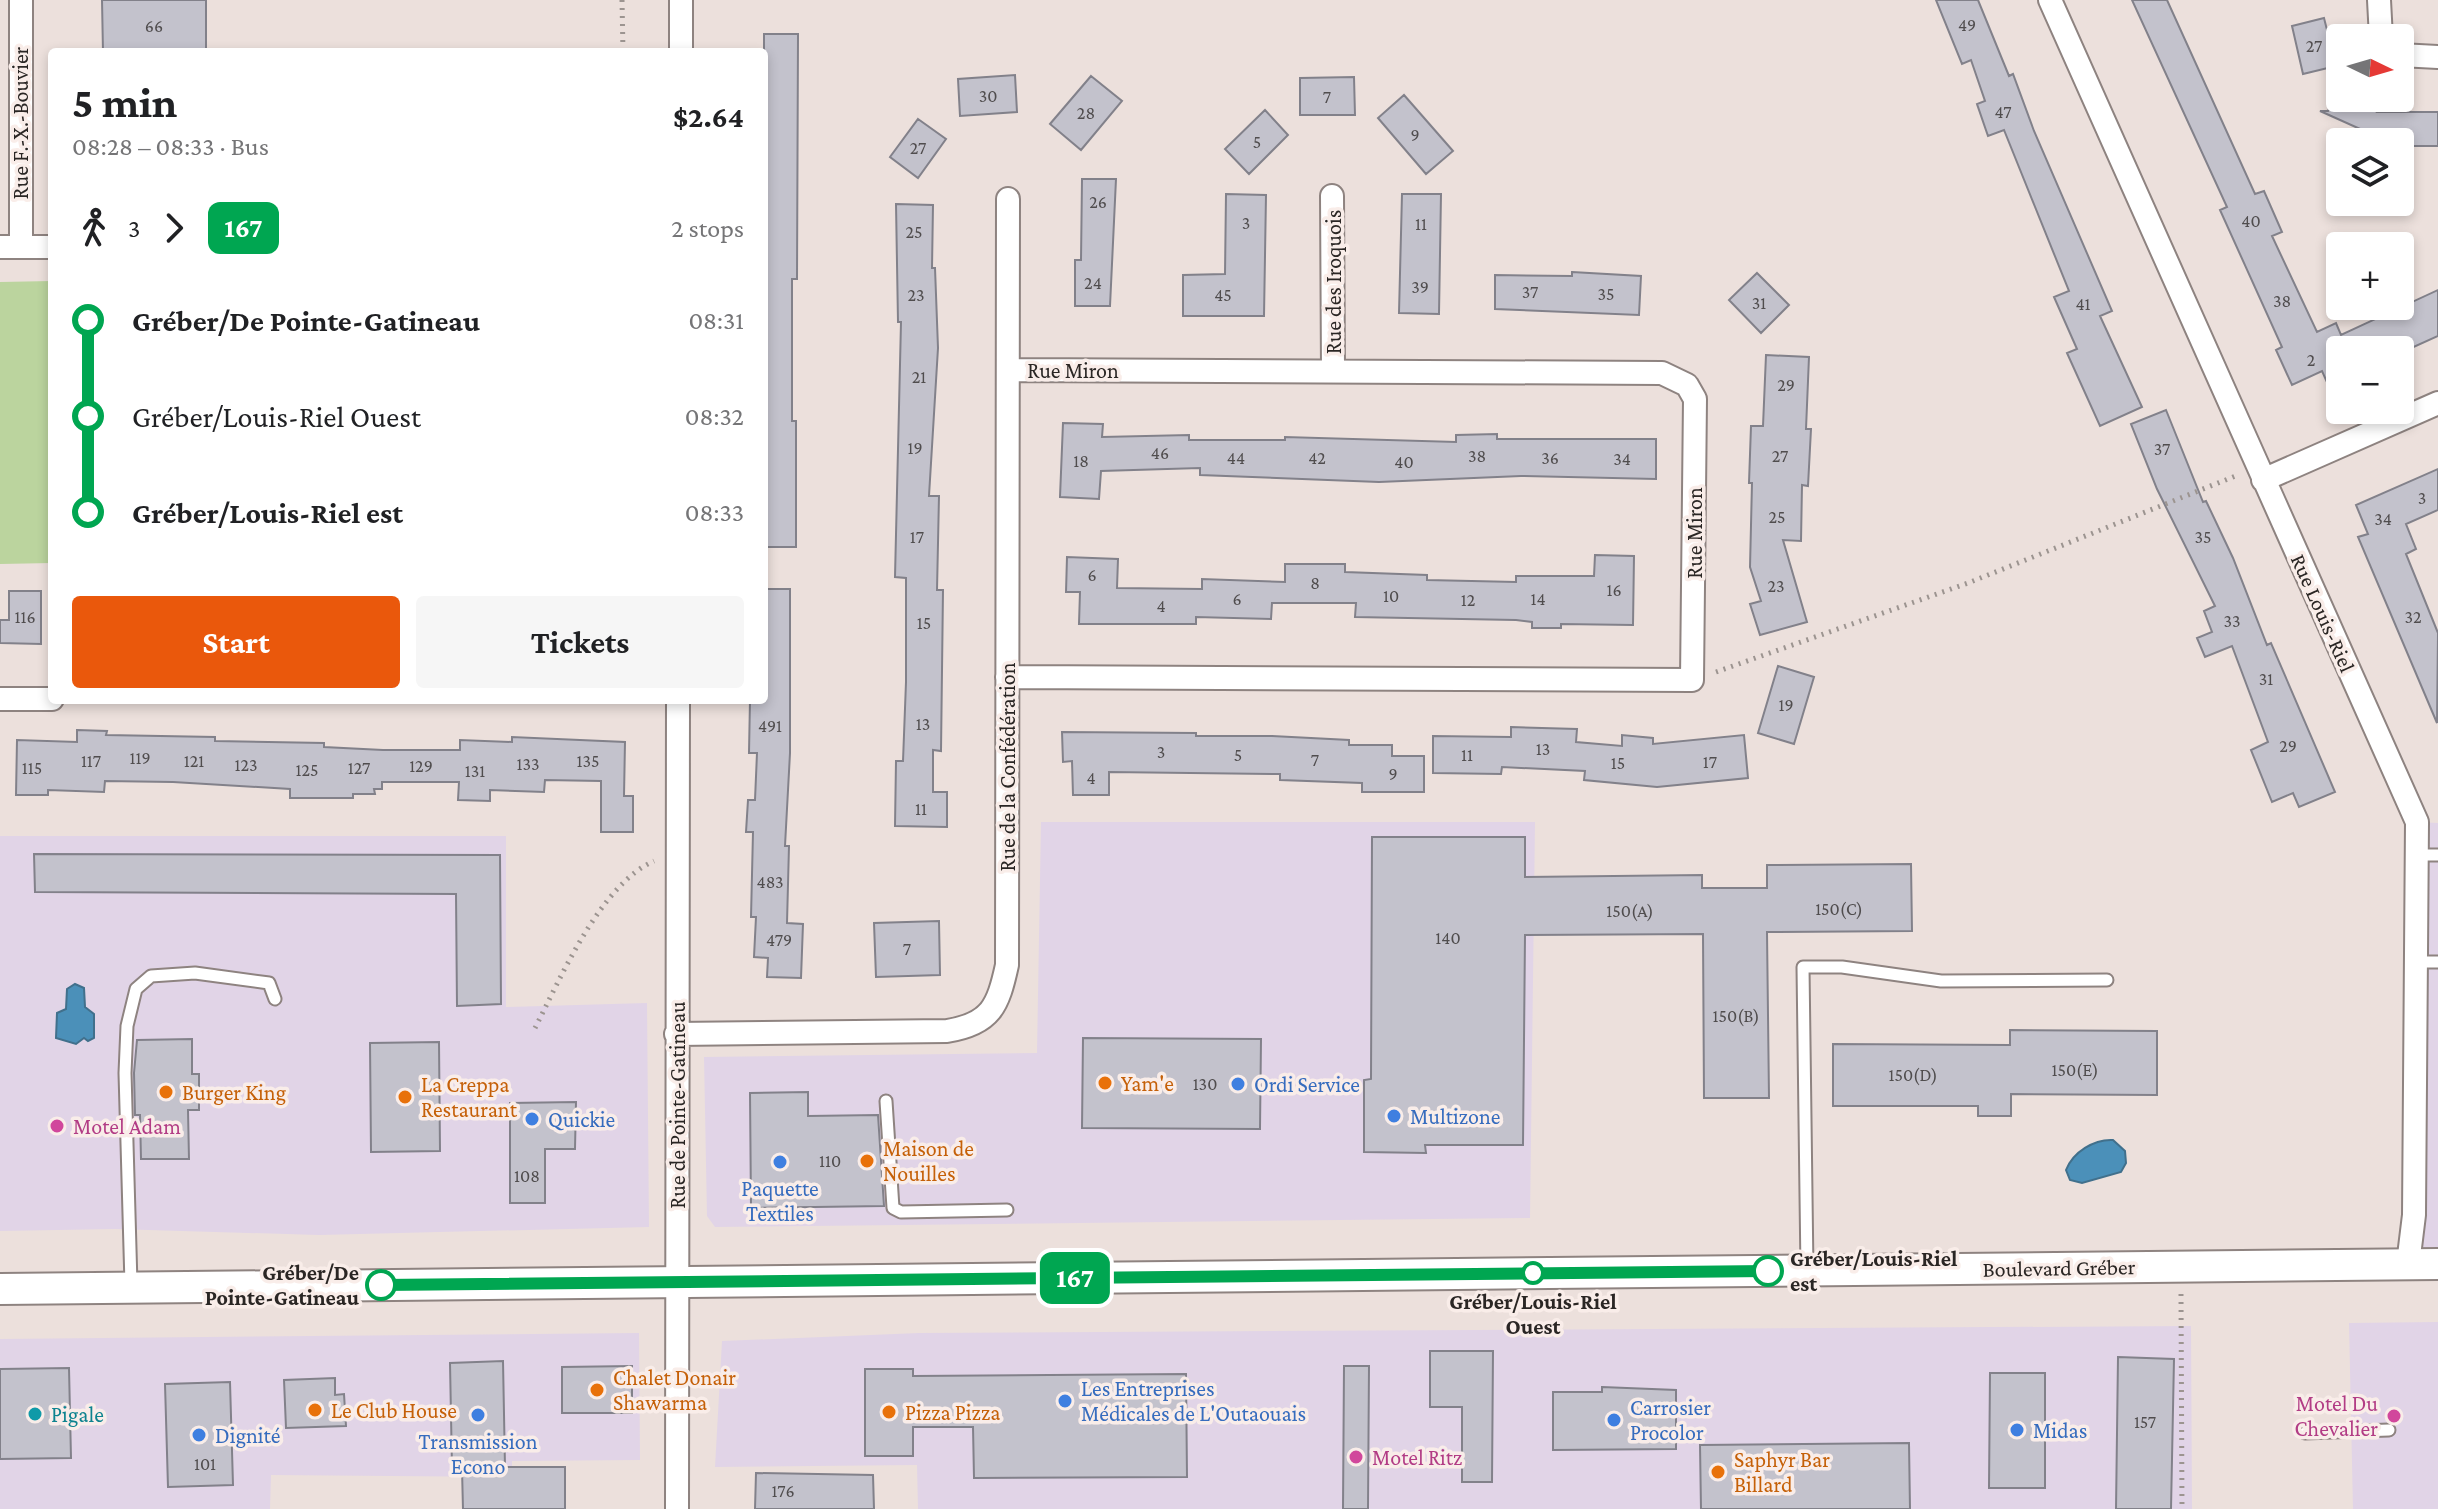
<!DOCTYPE html>
<html lang="en">
<head>
<meta charset="utf-8">
<style>
	:root { --surface:#fff; --page:#f6f6f6; --text:#202124; --muted:#757577; --accent:#ea580c }
	body { margin:0; font-family:"Crimson Pro",serif; background:var(--page); color:var(--text); height:100vh; display:flex; flex-direction:column; font-size:30px; white-space:nowrap }
	* { box-sizing:border-box; margin:0 }
	p { font-size:26px; color:var(--muted) }
	.icon { flex:none; width:44px; height:44px; fill:none; stroke:currentColor; stroke-width:2; stroke-linecap:round; stroke-linejoin:round }
	.map { position:relative; flex:1; overflow:hidden }
	.details { position:absolute; left:48px; top:48px; width:720px; height:656px; display:flex; flex-direction:column; background:var(--surface); border-radius:8px; box-shadow:0 4px 12px #0003 }
	.details>* { flex:none }
	.badge { padding:0 16px; border-radius:12px; font-size:28px; line-height:52px }
	.needle { width:52px; rotate:95deg }
	.controls { position:absolute; left:2326px; top:24px; display:grid; gap:16px }
	.controls a { display:grid; place-items:center; width:88px; height:88px; border-radius:8px; background:var(--surface); box-shadow:0 4px 12px #0003; font-size:40px }
	.map>.badge { position:absolute; translate:-50% -50%; box-shadow:0 0 0 4px #fff }
	.legs { display:flex; align-items:center; gap:12px; height:88px; padding:0 24px; font-size:26px }
	.legs p { margin-inline-start:auto }
	.headline { display:flex; align-items:center; justify-content:space-between; height:136px; padding:0 24px }
	h1 { font-size:44px; font-weight:700; line-height:60px }
	.primary-button { display:flex; gap:16px; margin-top:auto; padding:16px 24px }
	.primary-button a { flex:1; height:92px; border-radius:8px; background:var(--accent); color:#fff; font-size:32px; font-weight:700; line-height:92px; text-align:center }
	.primary-button a+a { background:var(--page); color:var(--text) }
	ul { padding:0 24px; list-style:none }
	li { display:flex; align-items:center; gap:28px; height:96px; font-size:30px }
	li i { display:grid; place-items:center; width:12px; height:100%; margin:0 10px; background:currentColor }
	li i::after { content:''; width:20px; height:20px; margin:-10px; border:6px solid; border-radius:50%; background:var(--surface) }
	li p { margin-inline-start:auto }
	li:first-child i { background:linear-gradient(#0000 50%,currentColor 0) }
	li:last-child i { background:linear-gradient(currentColor 50%,#0000 0) }
	.map>svg:first-child { display:block }
	.commercial { fill:#e1d4e7 }
	.green { fill:#bbd49e }
	.water { fill:#4b90b9; stroke:#41708c; stroke-width:2 }
	.building { fill:#c3c2cc; stroke:#82818a; stroke-width:2 }
	.lines { fill:none; stroke-linecap:round; stroke-linejoin:round }
	.service-casing { stroke:#8e8380; stroke-width:15 }
	.minor-casing { stroke:#8e8380; stroke-width:26 }
	.secondary-casing { stroke:#8e8380; stroke-width:34 }
	.path { stroke:#9c9490; stroke-width:5; stroke-dasharray:2 6; stroke-linecap:butt }
	.service { stroke:#fff; stroke-width:11 }
	.minor { stroke:#fff; stroke-width:22 }
	.secondary { stroke:#fff; stroke-width:30 }
	.line-1-casing { stroke:#fff; stroke-width:18 }
	.line-1 { stroke:#00a651; stroke-width:12 }
	.food-dot { fill:#e8710a; stroke:#f9ede9; stroke-width:3 }
	.shop-dot { fill:#3f7fe0; stroke:#f9ede9; stroke-width:3 }
	.hotel-dot { fill:#d1479c; stroke:#f9ede9; stroke-width:3 }
	.stop-1-dot { fill:#fff; stroke:#00a651; stroke-width:4 }
	.culture-dot { fill:#0f9aa8; stroke:#f9ede9; stroke-width:3 }
	.labels { text-anchor:middle; dominant-baseline:central; stroke-width:7; stroke-linejoin:round; paint-order:stroke }
	.number-label { font-size:18px; fill:#504d4e }
	.street-label { font-size:22px; fill:#2a2624; stroke:#f9ede9 }
	.food-label { font-size:22px; fill:#c56008; stroke:#f9ede9; text-anchor:start }
	.shop-label { font-size:22px; fill:#366cbe; stroke:#f9ede9; text-anchor:start }
	.hotel-label { font-size:22px; fill:#b23c85; stroke:#f9ede9; text-anchor:start }
	.stop-label { font-size:22px; font-weight:bold; fill:#2a2624; stroke:#f9ede9; text-anchor:start }
	.culture-label { font-size:22px; fill:#0d838f; stroke:#f9ede9; text-anchor:start }
</style>
</head>
<body>
<div class="map">
<svg width="2438" height="1509" viewBox="0 0 2438 1509">
	<rect width="100%" height="100%" fill="#ece0dc"/>
	<path class="commercial" d="M1041,822H1535L1530,1218L715,1227L707,1216L704,1057L1037,1053Z
		M2417,822L2438,823V1264H2408Z
		M0,836H506V1007L647,1003L649,1227L319,1235L115,1229L0,1231Z
		M2438,1322V1509H2353L2349,1323Z
		M2191,1326L2192,1509H918L917,1465L715,1467L722,1341L919,1333Z
		M639,1333L640,1460L512,1461V1477L271,1475L270,1509H0V1339Z"/>
	<path class="green" d="M52,281V563L0,564V282Z"/>
	<path class="water" d="M75,984L84,988L85,1007L94,1014V1038L88,1041L84,1038L76,1044L56,1038L57,1013L66,1009L67,989Z
		M2113,1140L2125,1151L2126,1163L2121,1172L2082,1183L2070,1180L2066,1170C2073,1152 2094,1139 2113,1140Z"/>
	<path class="building" d="M102,0H206V52H103Z
		M1936,0H1978L2009,76L2013,74L2034,131L2112,311L2100,316L2142,407L2100,426L2067,353L2077,349L2054,297L2069,291L2004,130L1988,136L1977,104L1985,101L1971,60L1962,64Z
		M2132,0H2167L2255,194L2264,191L2282,232L2272,236L2317,332L2336,323L2341,335L2438,290V336L2407,350H2340V411L2322,371L2292,385L2276,350L2282,347L2220,210L2227,207Z
		M2324,18L2336,66L2303,74L2292,26Z
		M764,34H798L797,279H792V421H796V547H764Z
		M1015,75L1017,112L960,116L958,79Z
		M1091,76L1122,101L1081,150L1050,124Z
		M1354,77L1355,115H1300V78Z
		M1404,95L1453,151L1426,174L1378,118Z
		M2334,98H2383L2377,112H2438V146H2400V142H2389L2320,111H2328Z
		M1265,110L1288,135L1249,174L1225,149Z
		M918,119L946,139L918,178L890,157Z
		M1082,179H1116L1110,306H1075V260H1081Z
		M1226,194L1266,195L1264,316H1183V275L1225,274Z
		M1402,194H1441L1439,314L1399,313Z
		M896,204L933,205L932,268H935L938,348L929,496H939L937,590H943L941,751L933,750V792H947V827L895,826L896,761H903L906,682V578L895,577L901,322H898Z
		M1572,272L1641,276L1639,315L1495,309V275L1572,276Z
		M1757,273L1789,305L1761,333L1729,300Z
		M1766,355L1809,357L1806,429H1811L1808,486L1802,485L1801,541L1783,540L1807,622L1760,635L1750,604L1761,601L1750,567L1752,483H1749L1751,426H1763Z
		M2166,410L2203,502L2206,501L2233,558L2267,645L2271,643L2335,792L2299,807L2293,793L2272,802L2251,750L2268,742L2232,646L2205,657L2197,638L2212,632L2204,611L2215,606L2157,489L2131,424Z
		M1063,423L1103,424L1102,437L1189,435V440H1285V437L1456,442V435L1497,434V439H1656V479L1521,476L1379,482L1200,475V468L1101,471L1099,499L1060,497Z
		M2438,469V510L2406,524L2416,549L2406,554L2438,633L2437,723L2358,537L2368,534L2356,505Z
		M1595,555L1634,556L1633,625L1561,624V628H1532V622L1516,620L1355,617L1356,603H1272L1271,619L1196,617V624H1079L1080,592H1066L1067,557L1118,559L1117,588L1202,589V579L1285,582V564H1345V572L1427,575V580L1516,582V576H1594Z
		M764,589H790V753L785,846H789L787,923L803,924L801,978L767,977L768,958L754,957L756,917H751L753,832H746L748,800H755L757,753H749L750,700H764Z
		M9,591H41V644L0,643V620H9Z
		M1778,666L1814,677L1794,744L1758,733Z
		M1511,727L1577,729L1576,742L1622,746V735L1653,738V744L1744,735L1748,778L1657,787L1584,780L1585,771L1502,767L1501,774L1433,773V736L1511,737Z
		M77,730L107,731L106,735L215,737V741L324,743V747L383,750H460V740L512,742V737L625,742L624,796H633V832H601V781L545,780L544,792L490,790V801L458,800L459,782H382V789H374L375,794H353V798H290V789L173,782L105,781L104,792L48,790V795H16L17,740L77,742Z
		M1062,732L1196,733V736H1272L1349,740V745H1392V756H1424V792H1362V783L1280,780V774L1109,772V795H1073L1072,761L1063,762Z
		M1372,837H1525V877L1702,875V888H1767V865L1911,864L1912,931L1767,932L1769,1098H1704L1703,934L1525,935L1523,1145H1425L1426,1153L1364,1152V1080L1371,1079Z
		M34,854L500,855L501,1004L457,1006L456,894L35,892Z
		M939,921L940,975L876,977L874,923Z
		M2010,1030L2157,1031V1095L2011,1094V1116H1978V1106H1833V1044L2010,1045Z
		M1083,1038L1261,1039L1260,1129L1082,1128Z
		M192,1039V1074H199V1110H188L189,1159H141L140,1115H135L134,1073L137,1040Z
		M439,1042L440,1151L371,1152L370,1043Z
		M808,1092V1116L878,1115L884,1206L751,1208L750,1093Z
		M576,1102L575,1149H545V1203H510V1103Z
		M1430,1351H1493L1492,1482H1462V1407H1430Z
		M2118,1357L2174,1359L2171,1509H2116Z
		M503,1361L505,1467H565V1509H463L462,1469H452L450,1363Z
		M632,1366V1413H562V1367Z
		M1344,1366H1369L1368,1509H1343Z
		M69,1368L71,1458L0,1459V1369Z
		M865,1369H913V1376L1186,1374L1187,1477L974,1478L973,1427H913V1456H865Z
		M1990,1373H2045V1488H1989Z
		M335,1378V1395L344,1394L346,1426L286,1428L284,1380Z
		M230,1382L233,1485L168,1487L165,1384Z
		M1602,1387L1676,1390V1449L1553,1450V1392H1602Z
		M1909,1443L1910,1509H1701L1700,1445Z
		M756,1473L873,1475L874,1509H755Z"/>
	<g class="lines">
		<defs>
			<path id="service" d="M2419,855H2438
				M2418,962H2438
				M886,1101L893,1208L901,1212L1007,1210
				M1807,1270L1803,967H1842L1941,981L2107,980
				M131,1284L125,1073L127,1026L136,989L151,976L195,973L269,983L275,999
				M2305,1433L2389,1430"/>
			<path id="minor" d="M2050,0L2417,822L2414,1215L2408,1264
				M2379,0L2381,38
				M681,52V0
				M2400,55L2438,57
				M1332,196L1333,369
				M0,247H52
				M21,247V0
				M2263,480L2438,403
				M1007,677L1692,680L1695,399L1687,385L1662,373L1008,370
				M0,699H52
				M676,1034L947,1031C991,1024 998,1006 1007,965L1008,199
				M677,1509L678,700"/>
			<path id="secondary" d="M0,1289L2438,1264"/>
		</defs>
		<use href="#service" class="service-casing"/>
		<use href="#minor" class="minor-casing"/>
		<use href="#secondary" class="secondary-casing"/>
		<path class="path" d="M622,0L623,52
			M1716,672L1968,583L2238,475
			M535,1028C561,977 601,884 654,861
			M2181,1294L2182,1509"/>
		<use href="#service" class="service"/>
		<use href="#minor" class="minor"/>
		<use href="#secondary" class="secondary"/>
	</g>
	<g class="lines">
		<defs>
			<path id="line-1" d="M381,1285L1768,1271"/>
		</defs>
		<use href="#line-1" class="line-1-casing"/>
		<use href="#line-1" class="line-1"/>
	</g>
	<g class="food-dot">
		<circle cx="1105" cy="1083" r="8"/>
		<circle cx="166" cy="1092" r="8"/>
		<circle cx="405" cy="1097" r="8"/>
		<circle cx="867" cy="1161" r="8"/>
		<circle cx="597" cy="1390" r="8"/>
		<circle cx="315" cy="1410" r="8"/>
		<circle cx="889" cy="1412" r="8"/>
		<circle cx="1718" cy="1472" r="8"/>
	</g>
	<g class="shop-dot">
		<circle cx="1238" cy="1084" r="8"/>
		<circle cx="1394" cy="1116" r="8"/>
		<circle cx="532" cy="1119" r="8"/>
		<circle cx="780" cy="1162" r="8"/>
		<circle cx="1065" cy="1401" r="8"/>
		<circle cx="478" cy="1415" r="8"/>
		<circle cx="1614" cy="1420" r="8"/>
		<circle cx="2017" cy="1430" r="8"/>
		<circle cx="199" cy="1435" r="8"/>
	</g>
	<g class="hotel-dot">
		<circle cx="57" cy="1126" r="8"/>
		<circle cx="2394" cy="1416" r="8"/>
		<circle cx="1356" cy="1457" r="8"/>
	</g>
	<g class="stop-1-dot">
		<circle cx="1768" cy="1271" r="14"/>
		<circle cx="1533" cy="1273" r="10"/>
		<circle cx="381" cy="1285" r="14"/>
	</g>
	<circle class="culture-dot" cx="35" cy="1414" r="8"/>
	<g class="labels">
		<g class="number-label">
			<text x="1967" y="25">49</text>
			<text x="154" y="26">66</text>
			<text x="2314" y="46">27</text>
			<text x="988" y="96">30</text>
			<text x="1327" y="97">7</text>
			<text x="2003" y="112">47</text>
			<text x="1086" y="113">28</text>
			<text x="1415" y="135">9</text>
			<text x="1257" y="142">5</text>
			<text x="918" y="148">27</text>
			<text x="1098" y="202">26</text>
			<text x="2251" y="221">40</text>
			<text x="1246" y="223">3</text>
			<text x="1421" y="224">11</text>
			<text x="914" y="232">25</text>
			<text x="1093" y="283">24</text>
			<text x="1420" y="287">39</text>
			<text x="1530" y="292">37</text>
			<text x="1606" y="294">35</text>
			<text x="916" y="295">23</text>
			<text x="1223" y="295">45</text>
			<text x="2282" y="301">38</text>
			<text x="1759" y="303">31</text>
			<text x="2083" y="304">41</text>
			<text x="2311" y="360">2</text>
			<text x="919" y="377">21</text>
			<text x="1786" y="385">29</text>
			<text x="915" y="448">19</text>
			<text x="2162" y="449">37</text>
			<text x="1160" y="453">46</text>
			<text x="1477" y="456">38</text>
			<text x="1780" y="456">27</text>
			<text x="1236" y="458">44</text>
			<text x="1317" y="458">42</text>
			<text x="1550" y="458">36</text>
			<text x="1622" y="459">34</text>
			<text x="1081" y="461">18</text>
			<text x="1404" y="462">40</text>
			<text x="2422" y="498">3</text>
			<text x="1777" y="517">25</text>
			<text x="2383" y="519">34</text>
			<text x="917" y="537">17</text>
			<text x="2203" y="537">35</text>
			<text x="1092" y="575">6</text>
			<text x="1315" y="583">8</text>
			<text x="1776" y="586">23</text>
			<text x="1614" y="590">16</text>
			<text x="1391" y="596">10</text>
			<text x="1237" y="599">6</text>
			<text x="1538" y="599">14</text>
			<text x="1468" y="600">12</text>
			<text x="1161" y="606">4</text>
			<text x="25" y="617">116</text>
			<text x="2413" y="617">32</text>
			<text x="2232" y="621">33</text>
			<text x="924" y="623">15</text>
			<text x="2266" y="679">31</text>
			<text x="1786" y="705">19</text>
			<text x="923" y="724">13</text>
			<text x="770" y="726">491</text>
			<text x="2288" y="746">29</text>
			<text x="1543" y="749">13</text>
			<text x="1161" y="752">3</text>
			<text x="1238" y="755">5</text>
			<text x="1467" y="755">11</text>
			<text x="140" y="758">119</text>
			<text x="1315" y="760">7</text>
			<text x="91" y="761">117</text>
			<text x="194" y="761">121</text>
			<text x="588" y="761">135</text>
			<text x="1710" y="762">17</text>
			<text x="1618" y="763">15</text>
			<text x="528" y="764">133</text>
			<text x="246" y="765">123</text>
			<text x="421" y="766">129</text>
			<text x="32" y="768">115</text>
			<text x="359" y="768">127</text>
			<text x="307" y="770">125</text>
			<text x="475" y="771">131</text>
			<text x="1393" y="774">9</text>
			<text x="1091" y="778">4</text>
			<text x="921" y="809">11</text>
			<text x="770" y="882">483</text>
			<text x="1839" y="909">150(C)</text>
			<text x="1630" y="911">150(A)</text>
			<text x="1448" y="938">140</text>
			<text x="779" y="940">479</text>
			<text x="907" y="949">7</text>
			<text x="1736" y="1016">150(B)</text>
			<text x="2075" y="1070">150(E)</text>
			<text x="1913" y="1075">150(D)</text>
			<text x="1205" y="1084">130</text>
			<text x="830" y="1161">110</text>
			<text x="527" y="1176">108</text>
			<text x="2145" y="1422">157</text>
			<text x="205" y="1464">101</text>
			<text x="783" y="1491">176</text>
		</g>
		<g class="street-label">
			<text transform="translate(20 123) rotate(-90)">Rue F.-X.-Bouvier</text>
			<text transform="translate(1333 282) rotate(-90)">Rue des Iroquois</text>
			<text x="1073" y="370">Rue Miron</text>
			<text transform="translate(1694 533) rotate(-90)">Rue Miron</text>
			<text transform="translate(2323 613) rotate(66)">Rue Louis-Riel</text>
			<text transform="translate(1007 767) rotate(-90)">Rue de la Confédération</text>
			<text transform="translate(677 1105) rotate(-90)">Rue de Pointe-Gatineau</text>
			<text transform="translate(2059 1268) rotate(-1)">Boulevard Gréber</text>
		</g>
		<g class="food-label">
			<text x="1121" y="1083">Yam'e</text>
			<text x="421" y="1084">La Creppa<tspan x="421" dy="25">Restaurant</tspan></text>
			<text x="182" y="1092">Burger King</text>
			<text x="883" y="1148">Maison de<tspan x="883" dy="25">Nouilles</tspan></text>
			<text x="613" y="1377">Chalet Donair<tspan x="613" dy="25">Shawarma</tspan></text>
			<text x="331" y="1410">Le Club House</text>
			<text x="905" y="1412">Pizza Pizza</text>
			<text x="1734" y="1459">Saphyr Bar<tspan x="1734" dy="25">Billard</tspan></text>
		</g>
		<g class="shop-label">
			<text x="1254" y="1084">Ordi Service</text>
			<text x="1410" y="1116">Multizone</text>
			<text x="548" y="1119">Quickie</text>
			<text x="780" y="1188" text-anchor="middle">Paquette<tspan x="780" dy="25">Textiles</tspan></text>
			<text x="1081" y="1388">Les Entreprises<tspan x="1081" dy="25">Médicales de L'Outaouais</tspan></text>
			<text x="1630" y="1407">Carrosier<tspan x="1630" dy="25">Procolor</tspan></text>
			<text x="2033" y="1430">Midas</text>
			<text x="215" y="1435">Dignité</text>
			<text x="478" y="1441" text-anchor="middle">Transmission<tspan x="478" dy="25">Econo</tspan></text>
		</g>
		<g class="hotel-label">
			<text x="73" y="1126">Motel Adam</text>
			<text x="2378" y="1403" text-anchor="end">Motel Du<tspan x="2378" dy="25">Chevalier</tspan></text>
			<text x="1372" y="1457">Motel Ritz</text>
		</g>
		<g class="stop-label">
			<text x="1790" y="1258">Gréber/Louis-Riel<tspan x="1790" dy="25">est</tspan></text>
			<text x="359" y="1272" text-anchor="end">Gréber/De<tspan x="359" dy="25">Pointe-Gatineau</tspan></text>
			<text x="1533" y="1301" text-anchor="middle">Gréber/Louis-Riel<tspan x="1533" dy="25">Ouest</tspan></text>
		</g>
		<g class="culture-label">
			<text x="51" y="1414">Pigale</text>
		</g>
	</g>
</svg>
<div class="controls">
<a><svg class="needle" viewBox="-14 -14 28 28"><path d="M0-13l5 13h-10z" fill="#e53935"/><path d="M0 13l5-13h-10z" fill="#757577"/></svg></a>
<a><svg class="icon" aria-label="layers" viewBox="0 0 24 24"><path d="M12 4l9 5-9 5-9-5zM3 14l9 5 9-5"/></svg></a>
<a>+</a>
<a>−</a>
</div>
<b class="badge" style="left:1075px;top:1278px;background:#00a651;color:#fff">167</b>
<section class="details">
<div class="headline"><div><h1>5 min</h1><p>08:28 – 08:33 · Bus</p></div><b>$2.64</b></div>
<div class="legs"><svg class="icon" aria-label="walk" viewBox="0 0 24 24"><circle cx="13" cy="4" r="2"/><path d="M13 8l-2 6 4 7M11 14l-3 7M7 12l3-4h3l4 4"/></svg>3<svg class="icon" aria-label="forward" viewBox="0 0 24 24"><path d="M9 5l7 7-7 7"/></svg><b class="badge" style="background:#00a651;color:#fff">167</b><p>2 stops</p></div>
<ul>
<li><i style="color:#00a651"></i><b>Gréber/De Pointe-Gatineau</b><p>08:31</p></li>
<li><i style="color:#00a651"></i><span>Gréber/Louis-Riel Ouest</span><p>08:32</p></li>
<li><i style="color:#00a651"></i><b>Gréber/Louis-Riel est</b><p>08:33</p></li>
</ul>
<div class="primary-button"><a>Start</a><a>Tickets</a></div>
</section>
</div>
</body>
</html>
